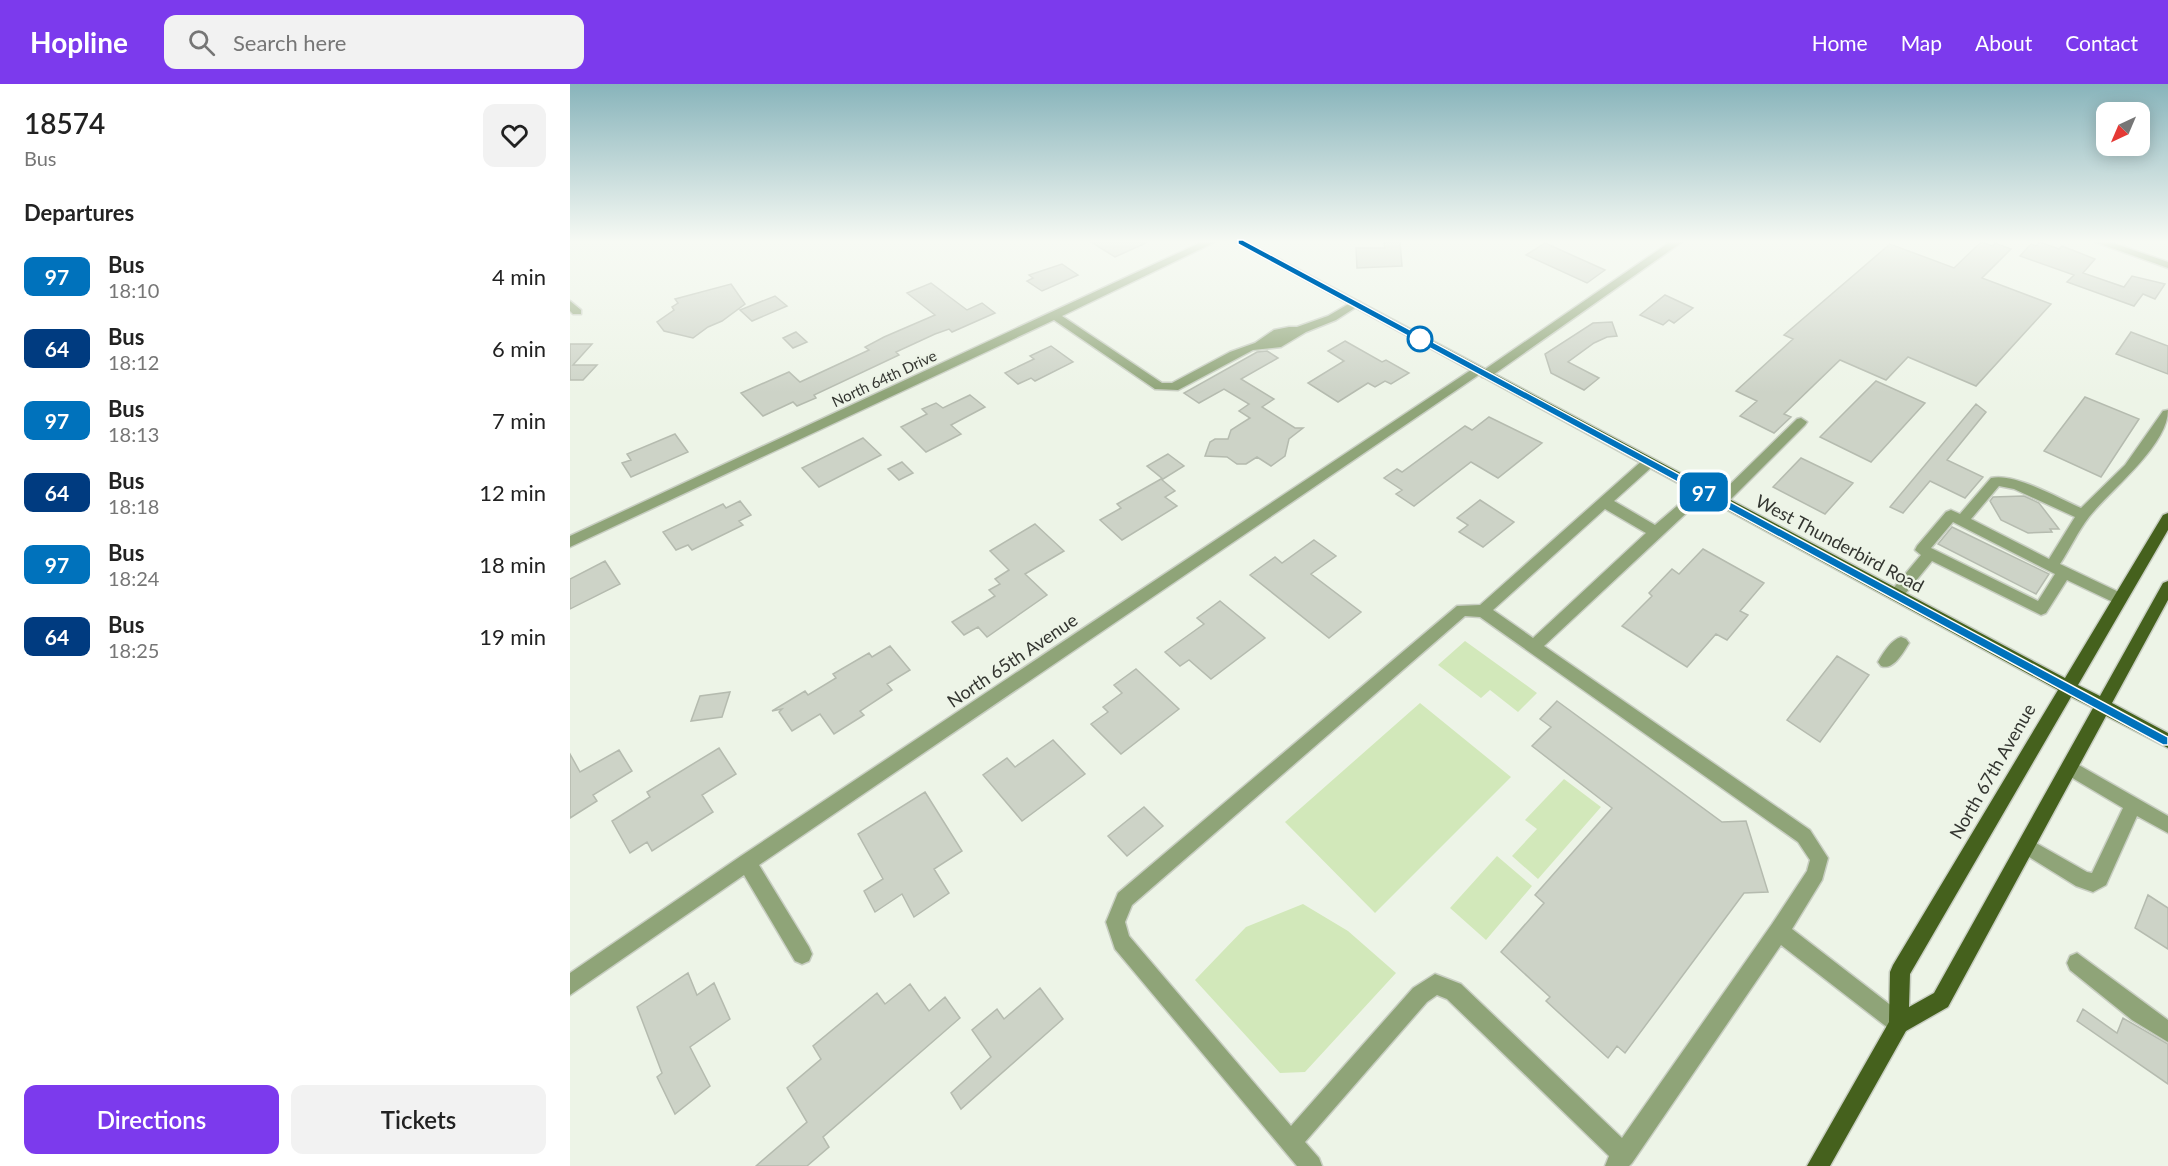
<!DOCTYPE html>
<html lang="en">
<head>
<meta charset="utf-8">
<style>
	:root { --surface:#fff; --page:#f2f2f2; --text:#222; --muted:#767676; --accent:#7c3aed }
	body { margin:0; font-family:Lato,sans-serif; background:var(--page); color:var(--text); height:100vh; display:flex; flex-direction:column; font-size:22px; white-space:nowrap }
	* { box-sizing:border-box; margin:0 }
	p { font-size:20px; color:var(--muted) }
	.icon { flex:none; width:33px; height:33px; fill:none; stroke:currentColor; stroke-width:2; stroke-linecap:round; stroke-linejoin:round }
	.map { position:relative; flex:1; overflow:hidden }
	.drawer { display:flex; flex-direction:column; background:var(--surface); width:570px }
	.drawer>* { flex:none }
	.badge { padding:0 12px; border-radius:9px; font-size:21px; line-height:39px }
	.needle { width:39px; rotate:224deg }
	.tools { position:absolute; left:1526px; top:18px; display:grid; gap:12px }
	.tools a { display:grid; place-items:center; width:54px; height:54px; border-radius:12px; background:var(--surface); box-shadow:0 3px 15px #0003; font-size:30px }
	.map>.badge { position:absolute; translate:-50% -50%; box-shadow:0 0 0 3px #fff }
	h2 { padding:0 24px; font-size:22px; line-height:54px }
	.round { display:grid; place-items:center; flex:none; width:63px; height:63px; border-radius:12px; background:var(--page) }
	.headline { display:flex; align-items:center; justify-content:space-between; height:102px; padding:0 24px }
	h1 { font-size:28px; font-weight:600; line-height:45px }
	.cta { display:flex; gap:12px; margin-top:auto; padding:12px 24px }
	.cta a { flex:1; height:69px; border-radius:12px; background:var(--accent); color:#fff; font-size:24px; font-weight:600; line-height:69px; text-align:center }
	.cta a+a { background:var(--page); color:var(--text) }
	ul { padding:0; list-style:none }
	li { display:flex; align-items:center; gap:18px; height:72px; padding:0 24px }
	li div { flex:1 }
	li b { display:block; font-size:22px }
	li em { font-style:normal }
	li .badge { min-width:66px; font-weight:700; text-align:center }
	header { display:flex; align-items:center; gap:36px; box-sizing:border-box; height:84px; padding:0 30px; background:var(--accent); color:#fff }
	header strong { font-size:28px }
	nav { display:flex; gap:33px; margin-inline-start:auto; font-size:21px }
	.search { width:420px; height:54px; background:var(--page); display:flex; align-items:center; gap:15px; box-sizing:border-box; padding:0 21px; border-radius:12px; color:var(--muted); font-size:22px }
	main { display:flex; flex:1; min-height:0 }
	.map>svg:first-child { display:block }
	.green { fill:#d2e8ba }
	.building { fill:#cdd3c7; stroke:#b5bbaf; stroke-width:1.5 }
	.lines { fill:none; stroke-linecap:round; stroke-linejoin:round }
	.minor-casing { stroke:#c8cec2; stroke-width:3 }
	.major-casing { stroke:#c8cec2; stroke-width:3 }
	.minor { fill:#8fa478; fill-rule:evenodd }
	.major { fill:#45611d; fill-rule:evenodd }
	.line { fill:#0072bc; stroke:#fff; stroke-width:1.5 }
	.stop-dot { fill:#fff; stroke:#0072bc; stroke-width:3 }
	.labels { text-anchor:middle; dominant-baseline:central; stroke-width:4.5; stroke-linejoin:round; paint-order:stroke }
	.far-street-label { font-size:15px; fill:#333530; stroke:#edf4e7 }
	.street-label { font-size:18px; fill:#333530; stroke:#edf4e7 }
</style>
</head>
<body>
<header>
<strong>Hopline</strong>
<div class="search"><svg class="icon" aria-label="search" viewBox="0 0 24 24"><circle cx="10" cy="10" r="6"/><path d="M15 15l6 6"/></svg>Search here</div>
<nav><a>Home</a><a>Map</a><a>About</a><a>Contact</a></nav>
</header>
<main>
<section class="drawer">
<div class="headline"><div><h1>18574</h1><p>Bus</p></div><a class="round"><svg class="icon" aria-label="heart" viewBox="0 0 24 24"><path d="M12 20l-8-8c-3-5 5-10 8-4 3-6 11-1 8 4z"/></svg></a></div>
<h2>Departures</h2>
<ul>
<li><span class="badge" style="background:#0072bc;color:#fff">97</span><div><b>Bus</b><p>18:10</p></div><em>4 min</em></li>
<li><span class="badge" style="background:#003b80;color:#fff">64</span><div><b>Bus</b><p>18:12</p></div><em>6 min</em></li>
<li><span class="badge" style="background:#0072bc;color:#fff">97</span><div><b>Bus</b><p>18:13</p></div><em>7 min</em></li>
<li><span class="badge" style="background:#003b80;color:#fff">64</span><div><b>Bus</b><p>18:18</p></div><em>12 min</em></li>
<li><span class="badge" style="background:#0072bc;color:#fff">97</span><div><b>Bus</b><p>18:24</p></div><em>18 min</em></li>
<li><span class="badge" style="background:#003b80;color:#fff">64</span><div><b>Bus</b><p>18:25</p></div><em>19 min</em></li>
</ul>
<div class="cta"><a>Directions</a><a>Tickets</a></div>
</section>
<div class="map">
<svg width="1598" height="1082" viewBox="0 0 1598 1082">
	<rect width="100%" height="100%" fill="#edf4e7"/>
	<path class="green" d="M895,557L967,609L948,628L920,606L911,614L868,581Z
		M850,619L941,693L805,829L715,738Z
		M994,695L1031,723L968,795L942,772L967,745L955,736Z
		M927,772L962,802L916,856L880,824Z
		M733,820L778,847L826,889L735,988L710,989L625,896L676,843Z"/>
	<path class="building" d="M521,158H578L545,173Z
		M814,158H830L832,182L787,184L786,164H815Z
		M1411,158L1423,162L1425,159L1441,165L1412,194L1481,220L1406,302L1338,273L1316,296L1270,276L1214,330L1221,333L1204,349L1170,332L1187,317L1166,307L1223,255L1214,251L1320,160L1384,184Z
		M1470,158L1489,165L1492,162L1525,175L1513,189L1554,203L1562,192L1595,200L1585,215L1573,210L1564,222L1497,198L1504,191L1450,172L1461,160L1466,162Z
		M975,159L1035,186L1017,199L956,171Z
		M492,180L508,191L472,207L457,197L463,194L459,191Z
		M361,199L397,226L412,219L425,229L382,248L379,245L365,250L326,268L329,271L244,311L246,314L227,322L223,318L193,332L171,309L219,288L230,298L299,266L295,263L314,253L365,231L337,209Z
		M161,200L175,220L152,237L138,243L123,254L94,247L87,238L104,226L102,223L108,219L105,215Z
		M1095,211L1123,224L1104,239L1099,236L1093,241L1070,231Z
		M205,212L217,222L182,237L170,226Z
		M1042,238L1047,252L1037,253L1024,259L998,278L1029,294L1014,306L981,289L975,270L1023,239Z
		M226,248L237,258L223,264L213,254Z
		M1561,248L1598,262V290L1546,270Z
		M775,257L812,278L816,276L839,289L821,300L815,297L805,303L798,299L768,318L738,299L774,277L758,267Z
		M0,260H22L3,281H27L13,296H0Z
		M481,262L503,278L465,297L461,294L448,300L435,289L464,275L460,272Z
		M697,267L708,274L671,295L704,315L692,323L725,344H733L719,355L715,372L701,382L687,373L676,380H667L657,373L635,372L640,358L645,355H658L661,346L680,334L669,327L679,320L654,305L629,319L614,309L687,268Z
		M1306,297L1355,319L1301,378L1250,353Z
		M400,311L415,323L381,341L391,350L356,368L331,343L357,330L352,325L366,319L373,324Z
		M1515,313L1569,335L1531,393L1474,367Z
		M1406,320L1416,328L1377,376L1413,393L1395,414L1360,397L1333,429L1320,423Z
		M919,333L972,359L928,394L901,378L844,422L826,410L832,406L814,394L827,385L832,388L895,342L902,346Z
		M105,350L118,368L61,393L52,379L61,376L57,370Z
		M293,354L311,371L249,403L232,384Z
		M598,370L614,382L593,395L577,382Z
		M1231,374L1283,399L1255,430L1203,403Z
		M332,378L343,389L329,396L318,385Z
		M591,395L605,407L595,413L607,422L552,456L530,436L551,424L547,420Z
		M1454,412L1469,419L1489,445H1480L1482,448L1458,449L1431,436L1420,417L1423,413Z
		M910,416L944,438L913,463L889,448L898,441L887,434Z
		M170,417L181,431L169,437L173,441L122,466L118,461L106,466L93,448L153,420L156,424Z
		M465,440L494,467L455,490L477,511L417,553L408,543L394,551L382,538L425,512L419,506L430,500L425,495L439,486L420,467Z
		M1382,443L1479,490L1466,510L1368,460Z
		M744,456L766,472L741,490L791,528L759,554L680,491L705,473L712,479Z
		M1133,465L1194,499L1170,527L1178,531L1157,556L1146,550L1117,583L1052,542L1082,512L1079,509L1102,485L1109,490Z
		M35,477L50,500L0,525V495Z
		M650,517L695,554L641,595L619,576L610,582L595,568L634,540L627,534Z
		M320,562L340,586L317,600L322,606L290,627L294,631L264,650L250,630L222,647L209,628L212,625L202,627L235,607L238,611L266,594L263,590L299,569L302,573Z
		M1267,572L1299,591L1250,658L1217,636Z
		M566,585L609,625L551,670L521,640L538,628L533,623L552,609L544,601Z
		M160,608L152,633L121,637L130,612Z
		M987,617L1152,738L1176,737L1198,808L1174,809L1055,969L1047,962L1038,974L976,917L980,913L931,868L974,819L965,811L1042,724L962,662L981,643L970,635Z
		M483,656L515,690L452,737L413,691L437,674L445,683Z
		M149,664L166,690L132,711L143,728L82,767L77,758L60,769L42,737L80,713L77,708Z
		M49,666L62,687L23,711L27,717L0,734V670L10,688Z
		M355,708L392,767L364,785L379,809L344,833L332,810L305,828L294,807L313,795L288,750Z
		M574,723L593,742L557,772L538,752Z
		M1578,811L1598,824V865L1565,844Z
		M118,889L127,911L144,899L160,935L120,963L140,1002L105,1030L87,993L92,989L67,923Z
		M340,900L359,927L375,913L390,934L253,1053L259,1063L237,1082H186L237,1038L217,1004L251,975L243,962L307,909L315,920Z
		M470,904L493,935L391,1025L381,1009L421,973L402,946L427,925L434,935Z
		M1513,925L1547,949L1553,934L1598,960V1000L1507,937Z"/>
	<g class="lines">
		<defs>
			<path id="minor" d="M632,158H645L492,232L592,299H602L660,268L685,259L704,246L719,243H727L758,232L782,218H790L791,220L766,236L736,248L711,263L683,266L608,306L585,305L484,236L0,463V452Z
				M1100,158H1112L920,293H912L910,290L189,781L239,863L242,870L239,877L232,880L225,877L174,791L0,911V889L171,772L904,284H912L914,286Z
				M1525,158H1540L1598,178V184Z
				M0,217L11,226V230H3L0,227Z
				M1598,326C1598,362 1540,406 1519,433C1508,447 1500,465 1490,480L1555,511L1557,515L1555,519H1545L1497,496L1476,529L1471,531L1362,477L1331,515H1321L1319,511L1321,507L1351,471L1345,466L1347,462L1376,428L1381,426L1390,430L1421,394C1444,388 1490,415 1511,424L1555,381L1593,327ZM1429,402L1444,405L1505,433L1479,475L1401,435ZM1383,438L1485,490L1468,517L1361,464Z
				M1231,334L1237,338L1235,341L1156,420H1146L1144,417L1146,414L1227,335Z
				M1079,374L1085,378L1084,381L1044,417L1085,441L1128,404H1138L1140,407L974,562L1240,746L1258,774L1252,796L1222,845L1336,933L1339,940L1336,947L1329,950L1322,947L1211,861L1062,1079L1059,1082H1035L1039,1072L877,915L867,911L857,918L735,1058L749,1074L752,1082H727L545,865L536,838L548,809L887,522L910,521L1074,375ZM1035,425L1076,449L963,554L923,526ZM895,532L910,533L1228,758L1240,776L1237,787L1202,840L1052,1054L891,900L865,890L843,904L721,1042L559,852L555,838L562,821Z
				M1331,553L1336,555L1339,559C1333,569 1323,587 1311,582L1308,578C1313,569 1321,556 1331,553Z
				M1500,676L1598,732V749L1567,732L1536,801L1523,808L1506,802L1451,768L1448,762L1451,756L1457,754L1517,788L1522,789L1553,724L1494,689L1492,684L1494,679Z
				M1507,869L1598,936V958L1562,936L1500,886L1497,879L1500,872Z"/>
			<path id="major" d="M665,158H677L1495,594L1593,431L1598,429V446L1508,601L1530,612L1593,499L1598,497V516L1542,619L1598,649V664L1536,632L1378,923L1336,947L1260,1082H1237L1319,938L1320,888L1323,881L1488,606ZM1501,613L1523,624L1364,909L1339,923L1340,890Z"/>
		</defs>
		<use href="#minor" class="minor-casing"/>
		<use href="#major" class="major-casing"/>
		<use href="#minor" class="minor"/>
		<use href="#major" class="major"/>
	</g>
	<linearGradient id="sky" x2="0" y2="1"><stop stop-color="#88b4bb"/><stop offset="0.51" stop-color="#f7faf4"/><stop offset="1" stop-color="#f7faf4" stop-opacity="0"/></linearGradient>
	<rect width="1598" height="309" fill="url(#sky)"/>
	<path class="line" d="M668,156H673L1598,653V661H1593L668,160Z"/>
	<circle class="stop-dot" cx="850" cy="255" r="12"/>
	<g class="labels">
		<g class="far-street-label">
			<text transform="translate(314 294) rotate(-25)">North 64th Drive</text>
		</g>
		<g class="street-label">
			<text transform="translate(1270 459) rotate(28)">West Thunderbird Road</text>
			<text transform="translate(442 576) rotate(-34)">North 65th Avenue</text>
			<text transform="translate(1422 687) rotate(-60)">North 67th Avenue</text>
		</g>
	</g>
</svg>
<div class="tools">
<a><svg class="needle" viewBox="-14 -14 28 28"><path d="M0-13l5 13h-10z" fill="#e53935"/><path d="M0 13l5-13h-10z" fill="#767676"/></svg></a>
</div>
<b class="badge" style="left:1134px;top:408px;background:#0072bc;color:#fff">97</b>
</div>
</main>
</body>
</html>
